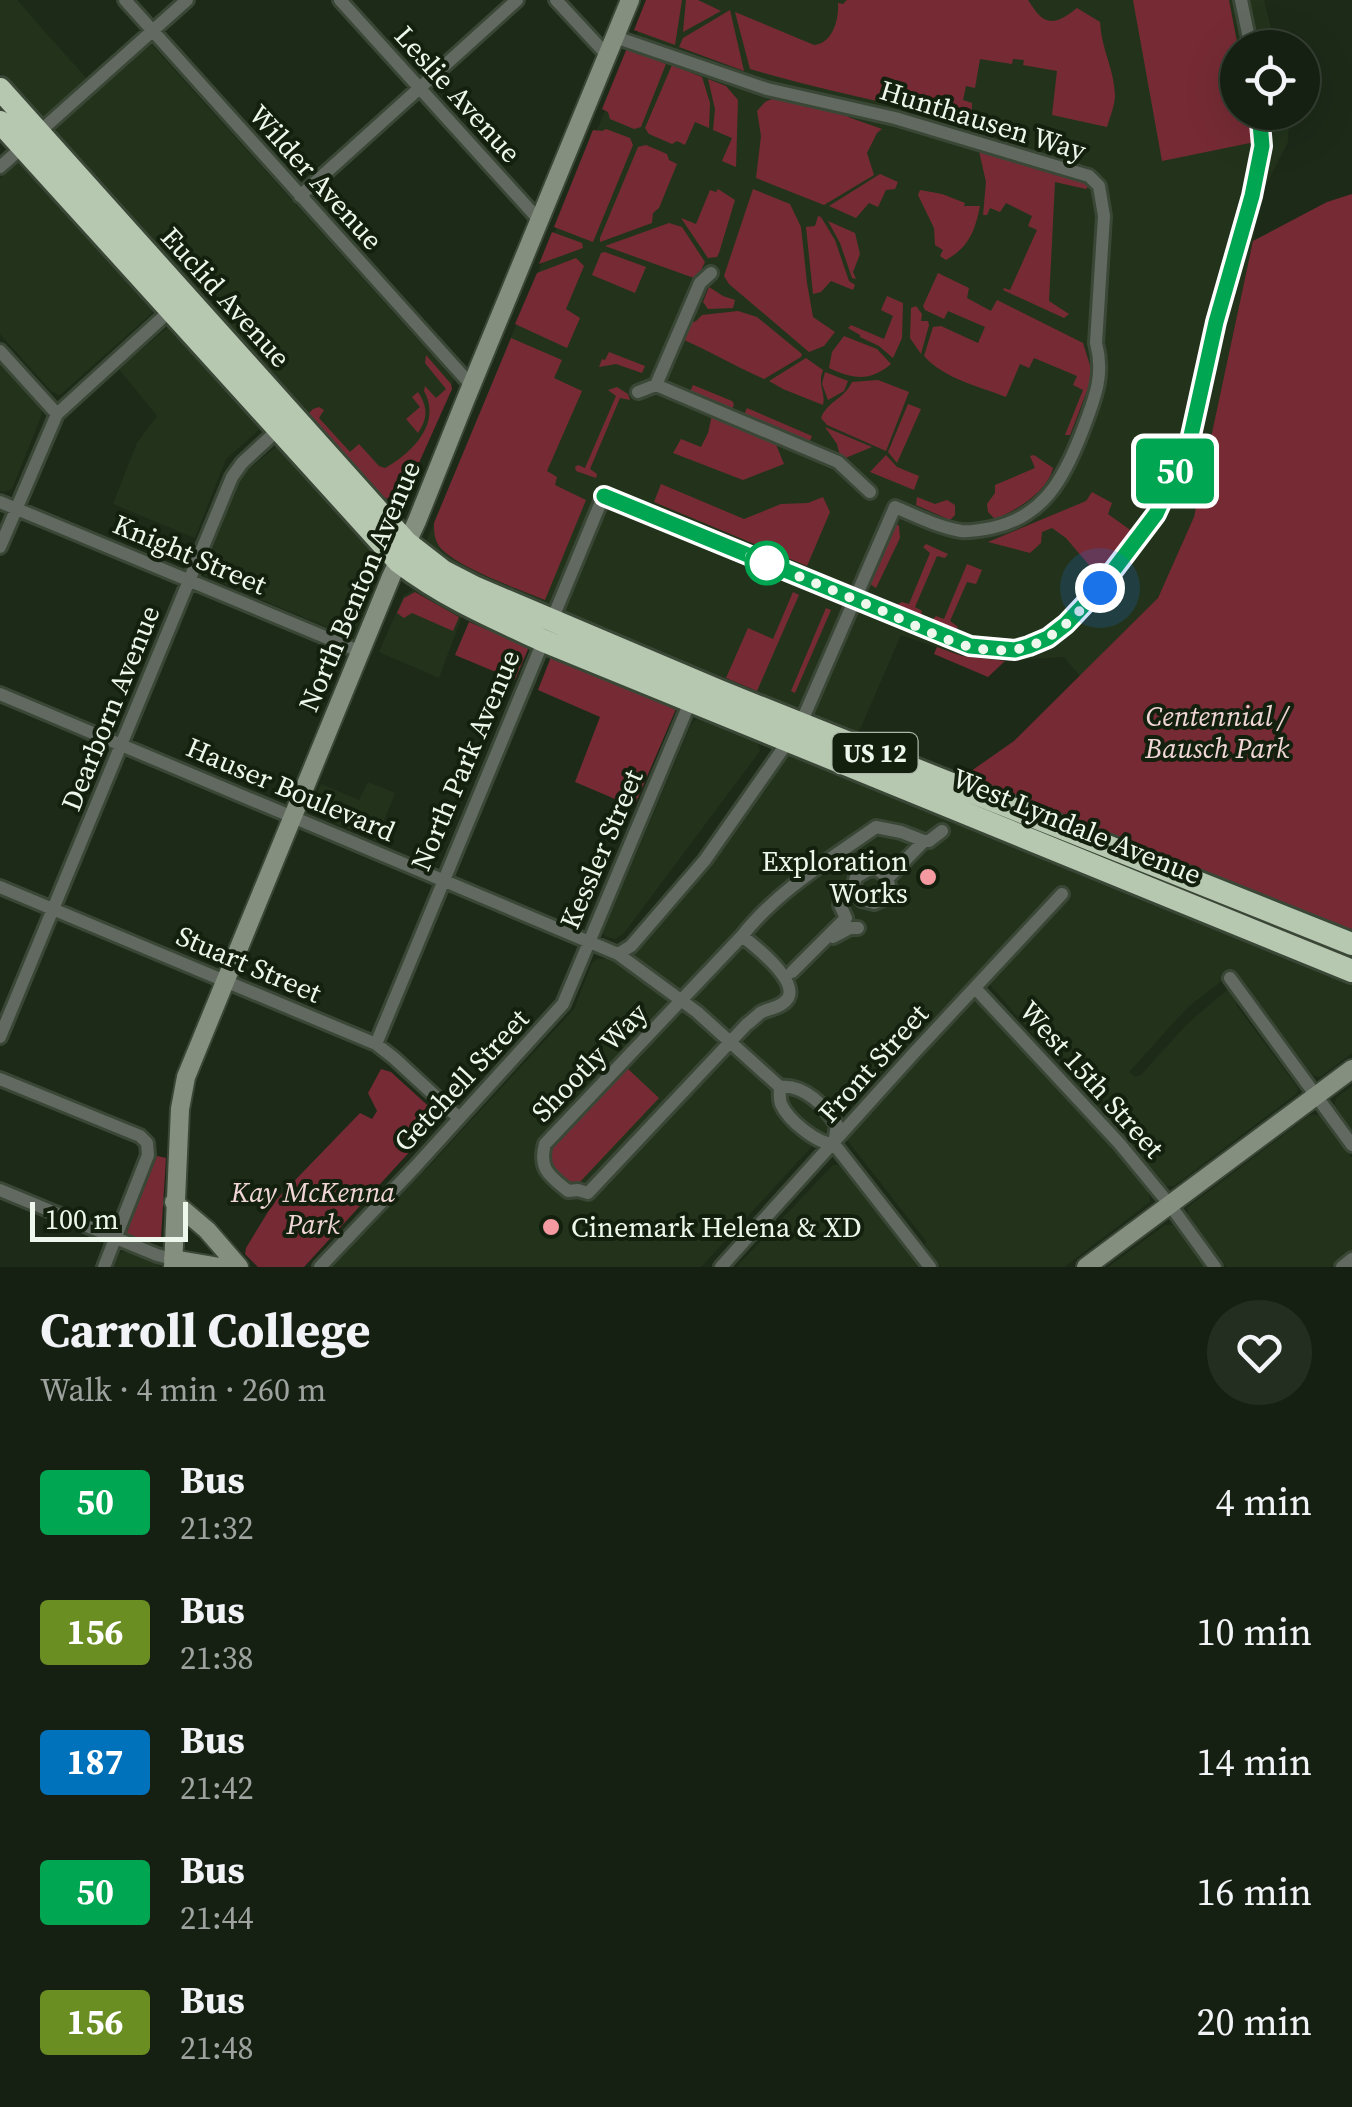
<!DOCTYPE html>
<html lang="en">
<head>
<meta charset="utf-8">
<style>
	:root { --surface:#162012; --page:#232d20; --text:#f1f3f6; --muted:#9ea39f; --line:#353e32 }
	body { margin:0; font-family:"Source Serif 4",serif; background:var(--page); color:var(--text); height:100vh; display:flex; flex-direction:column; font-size:38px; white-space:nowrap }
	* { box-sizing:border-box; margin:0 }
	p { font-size:32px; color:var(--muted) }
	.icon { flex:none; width:55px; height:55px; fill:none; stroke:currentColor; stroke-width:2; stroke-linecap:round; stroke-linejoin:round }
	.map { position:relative; height:1267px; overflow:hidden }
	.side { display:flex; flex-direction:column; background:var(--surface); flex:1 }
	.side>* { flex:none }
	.badge { padding:0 20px; border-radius:8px; font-size:35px; line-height:65px }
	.fabs { position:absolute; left:1220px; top:30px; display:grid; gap:20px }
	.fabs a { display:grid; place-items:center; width:100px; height:100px; border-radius:50%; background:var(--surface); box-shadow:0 10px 40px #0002,0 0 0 2px var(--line); font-size:50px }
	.scale { position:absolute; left:30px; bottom:25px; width:158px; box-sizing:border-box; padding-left:10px; border:5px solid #eef7eb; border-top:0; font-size:28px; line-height:35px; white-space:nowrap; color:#eef7eb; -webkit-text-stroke:8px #14200e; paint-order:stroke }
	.you { position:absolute; width:50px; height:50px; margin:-25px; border:8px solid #fff; border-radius:50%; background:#1a73e8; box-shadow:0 0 0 15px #1a73e833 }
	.map>.badge { position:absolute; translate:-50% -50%; box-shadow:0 0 0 5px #fff }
	.round { display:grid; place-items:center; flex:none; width:105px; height:105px; border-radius:52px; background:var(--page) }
	.headline { display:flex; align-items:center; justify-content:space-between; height:170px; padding:0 40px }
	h1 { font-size:48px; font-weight:700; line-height:75px }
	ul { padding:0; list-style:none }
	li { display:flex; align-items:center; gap:30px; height:130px; padding:0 40px }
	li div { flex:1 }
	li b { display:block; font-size:38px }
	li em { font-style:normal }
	li .badge { min-width:110px; font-weight:700; text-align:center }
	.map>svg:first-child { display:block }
	.built { fill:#23331b }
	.green { fill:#762b34 }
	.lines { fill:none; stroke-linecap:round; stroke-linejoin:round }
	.street-casing { stroke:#3a4736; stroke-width:18 }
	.secondary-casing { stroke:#3a4736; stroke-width:22 }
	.highway-casing { stroke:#3a4736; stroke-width:28 }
	.street { stroke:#626960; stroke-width:12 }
	.secondary { stroke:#858f80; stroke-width:18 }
	.highway { stroke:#b7c8b1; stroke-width:22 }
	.line-casing { stroke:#fff; stroke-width:22 }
	.line { stroke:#00a651; stroke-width:15 }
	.walk { stroke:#eef7eb; stroke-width:10; stroke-dasharray:0 18 }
	.stop-dot { fill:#fff; stroke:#00a651; stroke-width:5 }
	.poi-dot { fill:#f49aa0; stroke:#14200e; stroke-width:4 }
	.labels { text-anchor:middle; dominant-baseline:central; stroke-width:8; stroke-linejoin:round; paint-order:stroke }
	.shield { fill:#14200e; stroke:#adb6a9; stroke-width:2.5 }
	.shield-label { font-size:25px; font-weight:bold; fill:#eef7eb }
	.street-label { font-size:28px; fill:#eef7eb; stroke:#14200e }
	.park-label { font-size:28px; font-style:italic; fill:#f1d6d7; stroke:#14200e }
	.poi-label { font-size:28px; fill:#eef7eb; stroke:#14200e; text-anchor:end }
</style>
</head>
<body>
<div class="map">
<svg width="1352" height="1267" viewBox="0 0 1352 1267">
	<rect width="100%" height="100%" fill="#1d2a18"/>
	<path class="built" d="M0,0H17L87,79L44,117L37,115L0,73Z
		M651,0H1264L1276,47L1238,48V112L1289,113L1288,142L1264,189L1194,517L1158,598L1080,676L1064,657L991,661L962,656L901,635L858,734L486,579L450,560L426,542Z
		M151,44L454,380L405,494L393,500L375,493L55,134L57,127Z
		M19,162L25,163L154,308L152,313L60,395L51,391L0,334V178Z
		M168,327L261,428L226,459L195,538L113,504L137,443L157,416L119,369Z
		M0,363L41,409L42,414L12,489L4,492L0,491Z
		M277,446L382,560L383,566L354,638L205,576L203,572L242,475Z
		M413,590L462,616L439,678L379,652L404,595Z
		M705,715L757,739L760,751L624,933L615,939L605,936L603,932L691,725L696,719Z
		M794,753L1352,982V1053L1320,1077L1314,1076L1230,974L1187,1008L1129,1072L1136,1077L1141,1075L1186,1025L1227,990L1234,994L1237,1006L1298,1088L1296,1094L1174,1186H1166L990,985V977L1069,895L1059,888L841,1115L701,1267H332L433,1162L574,1009L592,963L598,959H610L634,948L705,870L786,757Z
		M368,782L395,793L376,841L312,813L311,806L321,784L359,800Z
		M970,1000H979L1140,1180L1149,1193L1150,1202L1064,1267H941L925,1245L926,1241L847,1140L848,1133Z
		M1352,1086V1130L1334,1107L1336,1098Z
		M1310,1115H1320L1352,1158V1251L1331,1267H1226L1187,1215L1188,1207Z
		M833,1165H838L843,1169L920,1267H736Z
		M1165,1225H1173L1205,1267H1108Z
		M126,1251L160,1266L161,1267H112L117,1254Z"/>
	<path class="green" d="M646,0H682L675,45L634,30Z
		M686,0H698L721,11L683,32Z
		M847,0H1028C1044,26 1053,27 1077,8L1100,22C1101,48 1114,69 1115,95C1115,105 1110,117 1107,127L1052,115L1057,71L1023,65L1024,60L1013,59L1012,64L980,59L975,88L966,86L963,100L972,103L971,121C942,120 922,112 895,105C846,94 798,83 750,69L735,12L814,45C833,43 839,19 838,3L843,4Z
		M1133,0H1229L1238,47V112L1249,113L1255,142L1162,161Z
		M730,10L744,71L679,47L683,38Z
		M627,48L666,64L641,127L634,129L610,119L608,112L602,109Z
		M672,65L702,77L710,103L709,128L695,122L685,145L677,141L672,144L649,134L645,128Z
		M708,79L726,86L738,100L736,167L722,161L732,138L713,130L715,109Z
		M776,97L849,112L848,117L882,129L877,133L867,153L874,175L824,205L756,178L761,136L757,111L765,102Z
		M606,129L630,138L633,145L593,242L554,227L593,130L602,131Z
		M646,145L667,154L669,160L677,164L659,208L653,213L652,223L600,242V238L638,147Z
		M979,151L1077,179L1089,186L1086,189L1055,182L1049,301L1069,314L1064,318L1003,290L1004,288L1010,290L1037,230L1028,226L1032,216L1006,203L1000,212L990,208L987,215H983L986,182Z
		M880,174L898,182L895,189L886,190L878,207L869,203L856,218L829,206Z
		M718,189L735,200L719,253L717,257L708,258L681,218L696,224L710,190L716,192Z
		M753,189L790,204L801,227L807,283L813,317L835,332L824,346L809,352L729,284L724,276Z
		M920,190L942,194L965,203L964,206H980C975,231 969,247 946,260L940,256L943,250L935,245L934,228L918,195Z
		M1352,194V933L964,776L1014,741L1158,598L1194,517L1253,241L1327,202Z
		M818,216L821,217L835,240L849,281L855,285L853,290L831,281L821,292L813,294L806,227L815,226Z
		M828,221L855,233L860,254L853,272L856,279L852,278L840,243Z
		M669,223L682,227L705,262L699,274L694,278L605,246Z
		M552,232L582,243L583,248L539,264Z
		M605,252L646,267L635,293L592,275L601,253Z
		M576,258L584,266L566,309L580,318L567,348L515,324L537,273Z
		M938,273L969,288L967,298L991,311L997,300L1083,343L1093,375L1070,435H1065L1083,390L1073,385L1077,376L1034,358L1029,368L1020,364L1006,397C978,386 945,379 924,356L933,327L941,326L978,343L985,327L948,311L944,319L925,310L923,306Z
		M709,287L723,296L735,300L733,308L708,309L703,302Z
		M887,296L903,303L902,338L893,358L879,346L860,337V335L848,328L851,325L884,339L893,316L881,310Z
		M916,306L922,314L921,321H928L929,325L921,354L910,338L911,308Z
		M738,311L757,317L802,354L801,357L764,379C735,366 709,351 680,338L685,326L696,321L702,315Z
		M844,336L877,349L891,364C870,382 853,379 829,368L832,352Z
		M511,338L562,360L554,378L582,391L547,471L557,477L555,485L586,500L545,600C519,589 455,567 439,546C434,538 434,531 434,523Z
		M609,352L645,366L642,373L616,364L599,367L602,359L605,360Z
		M426,355L451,384L452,389L405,494C394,502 387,500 375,493L307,415L313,409L319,407L324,410L319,418L350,452L359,444L379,466L385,468C412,453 442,423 424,391L425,386L436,398L446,389L425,363Z
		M806,358L823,370C817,386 826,392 823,405L783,389L769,381Z
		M825,372L848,381L844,391L828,400L822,384Z
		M878,380L909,392L886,451L827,425L821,418C828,401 844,399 852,382Z
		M693,385L732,401L734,404L731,413L689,394Z
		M617,387L628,394L630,400L620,398L590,469L597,474L596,478L576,471L575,467L578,465L585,468L616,396L608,390Z
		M418,392C428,407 428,418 418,433L406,419L420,407L412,397Z
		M908,404L921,409L897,463L888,452Z
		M747,408L812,436L808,445L743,417Z
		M712,415L775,442L784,464L743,480L673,453L681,439L701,447L708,433Z
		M825,427L872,447L843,459L840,456L837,444Z
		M886,455L897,467L919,476L914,490L870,472Z
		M1034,455L1053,468C1047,492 1017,510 995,519L988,512L987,504L995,493V485L1035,468L1030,456Z
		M661,484L744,519L781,504L808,503L823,497L830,512L807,566L654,502Z
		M1092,492L1112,503L1108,514L1133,532L1100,578L1066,538L1052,528L1042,532L1041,543L1030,553L988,542L1086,501Z
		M917,497L935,504L947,500L955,505V515L950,520L916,505Z
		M896,524L899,526L900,538L876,588L870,584Z
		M926,544L948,554L945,558L937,556L915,607L922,611L921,616L899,606L898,604L902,602L909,604L930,553L923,547Z
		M967,564L982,570L976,584L967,582L950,621L958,627L956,630L933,621V619L936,616L944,619Z
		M415,592L459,617L453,631L412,613L404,618L397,613L404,598Z
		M793,592L799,595L757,691L726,678L748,628L773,639Z
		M826,608L831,610L795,693L791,691Z
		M469,622L529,647L515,680L455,655Z
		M937,647L962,656L1005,661L988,677L934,654Z
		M551,657L676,709L634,807L575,782L600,717L538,690Z
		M627,1068L659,1098L578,1184L572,1185C555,1172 546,1172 549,1148Z
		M381,1069L391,1072L436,1113L438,1118L436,1123L304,1267H258L245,1254L246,1248L274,1202L360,1113L372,1119L377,1111L368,1093Z
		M157,1156L166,1158L161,1238L149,1243L126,1234Z"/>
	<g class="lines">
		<defs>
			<path id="street" d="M125,0L472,386
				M340,0L540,221
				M556,0L607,55
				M1241,0L1251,48
				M615,37L767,89L895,118L1089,176L1099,186L1104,216L1096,343C1105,376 1094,400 1082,432C1064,478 1044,517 991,528C981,530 971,532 961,531C938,527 916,516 895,507L801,723L705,860L631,946L618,954
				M0,167L187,0
				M300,196L517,0
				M0,351L57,414
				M656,385L700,283L711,273
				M638,392L656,385L838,462L870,492
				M0,502L361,652
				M0,547L57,414L173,308
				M0,694L618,954L697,1012L780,1087C804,1084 825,1106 837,1125L834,1144
				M887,879L924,841
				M0,887L376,1044L394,1058L459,1118
				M742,936C755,946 798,980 788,998C782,1008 769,1008 760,1013C758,1015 749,1023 747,1024L588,1193L578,1190L568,1191C550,1176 538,1169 545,1144Z
				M742,936C777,891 829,860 876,827L901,832L924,841H929L942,831
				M833,937L850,928H858
				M792,972L846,918L840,905L853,889L856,877L868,870L876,869C888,875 892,885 887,897L874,903L862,900L853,889
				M1230,978L1352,1145
				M975,988L1119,1143L1170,1205L1215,1267
				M0,1037L232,477L242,463L282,426
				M376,1044L603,497L969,647L1015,650L1029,646L1048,638L1066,624L1101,588L1155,514L1190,440L1217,322L1252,196L1262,146L1259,112
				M0,1079L140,1136L147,1143L148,1155L104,1267
				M780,1087C780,1094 779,1098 781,1104C788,1120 817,1144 834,1144L930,1267
				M0,1190L157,1255L173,1259
				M320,1267L415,1167L563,1004L690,702
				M721,1267L914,1053L1062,894
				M1342,1267L1352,1259"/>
			<path id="secondary" d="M174,1202L207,1230L239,1267
				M173,1259L220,1267
				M173,1267L180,1109L186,1077L391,577L417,521L465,401L630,0
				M1086,1267L1352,1069"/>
			<path id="highway" d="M0,89L407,543L443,571L476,588L719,691L1352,944
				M0,122L399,562C445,597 492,617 544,641L1352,971"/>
		</defs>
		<use href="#street" class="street-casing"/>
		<use href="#secondary" class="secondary-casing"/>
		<use href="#highway" class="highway-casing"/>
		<use href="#street" class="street"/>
		<use href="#secondary" class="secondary"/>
		<use href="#highway" class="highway"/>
	</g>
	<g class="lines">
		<defs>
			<path id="line" d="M604,496L970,646L1015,650L1029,646L1048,638L1066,624L1100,588L1156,514L1190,440L1216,322L1252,196L1262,146L1259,112"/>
		</defs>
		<use href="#line" class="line-casing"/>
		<use href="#line" class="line"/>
		<path class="walk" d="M767,563L750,556C795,575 840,593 885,612C912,624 941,639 970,647C988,651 1012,652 1030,646C1059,636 1081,610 1100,588"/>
	</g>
	<circle class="stop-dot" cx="767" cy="563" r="20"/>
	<g class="poi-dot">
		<circle cx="928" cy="877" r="10"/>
		<circle cx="551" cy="1227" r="10"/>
	</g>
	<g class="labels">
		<rect class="shield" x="832.5" y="733" width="85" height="40" rx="8"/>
		<g class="shield-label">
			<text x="875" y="753">US 12</text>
		</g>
		<g class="street-label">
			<text transform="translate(458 94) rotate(48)">Leslie Avenue</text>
			<text transform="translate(983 120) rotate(17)">Hunthausen Way</text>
			<text transform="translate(316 177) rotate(48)">Wilder Avenue</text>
			<text transform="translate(226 297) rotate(48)">Euclid Avenue</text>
			<text transform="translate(190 554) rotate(23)">Knight Street</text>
			<text transform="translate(359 586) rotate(-67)">North Benton Avenue</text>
			<text transform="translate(110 708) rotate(-68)">Dearborn Avenue</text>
			<text transform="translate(465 760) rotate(-67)">North Park Avenue</text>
			<text transform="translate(291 789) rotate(23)">Hauser Boulevard</text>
			<text transform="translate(1077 826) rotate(22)">West Lyndale Avenue</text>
			<text transform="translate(601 849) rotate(-67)">Kessler Street</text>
			<text transform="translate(249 964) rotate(23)">Stuart Street</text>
			<text transform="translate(589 1062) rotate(-46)">Shootly Way</text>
			<text transform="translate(873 1063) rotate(-48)">Front Street</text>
			<text transform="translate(1092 1079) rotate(48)">West 15th Street</text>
			<text transform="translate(461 1080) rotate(-47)">Getchell Street</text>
		</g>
		<g class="park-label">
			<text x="1217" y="716">Centennial /<tspan x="1217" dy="32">Bausch Park</tspan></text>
			<text x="313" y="1192">Kay McKenna<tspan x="313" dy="32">Park</tspan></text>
		</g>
		<g class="poi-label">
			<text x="908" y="861">Exploration<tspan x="908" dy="32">Works</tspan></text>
			<text x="571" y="1227" text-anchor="start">Cinemark Helena &amp; XD</text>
		</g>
	</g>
</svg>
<div class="fabs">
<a><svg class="icon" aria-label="locate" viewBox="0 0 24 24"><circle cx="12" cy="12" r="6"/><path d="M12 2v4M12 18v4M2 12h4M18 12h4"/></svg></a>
</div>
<div class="scale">100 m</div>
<div class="you" style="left:1100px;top:588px"></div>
<b class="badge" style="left:1175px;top:471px;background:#00a651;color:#fff">50</b>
</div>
<section class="side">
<div class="headline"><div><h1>Carroll College</h1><p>Walk · 4 min · 260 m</p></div><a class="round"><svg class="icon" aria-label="heart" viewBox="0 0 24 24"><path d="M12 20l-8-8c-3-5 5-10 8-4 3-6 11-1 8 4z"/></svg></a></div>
<ul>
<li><span class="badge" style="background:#00a651;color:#fff">50</span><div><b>Bus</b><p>21:32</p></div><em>4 min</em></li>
<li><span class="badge" style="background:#6b8e23;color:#fff">156</span><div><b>Bus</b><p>21:38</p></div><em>10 min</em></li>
<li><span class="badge" style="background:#0072bc;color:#fff">187</span><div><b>Bus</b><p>21:42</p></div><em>14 min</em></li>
<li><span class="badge" style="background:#00a651;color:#fff">50</span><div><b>Bus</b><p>21:44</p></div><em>16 min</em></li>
<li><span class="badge" style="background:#6b8e23;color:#fff">156</span><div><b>Bus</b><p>21:48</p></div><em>20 min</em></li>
</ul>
</section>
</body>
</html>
